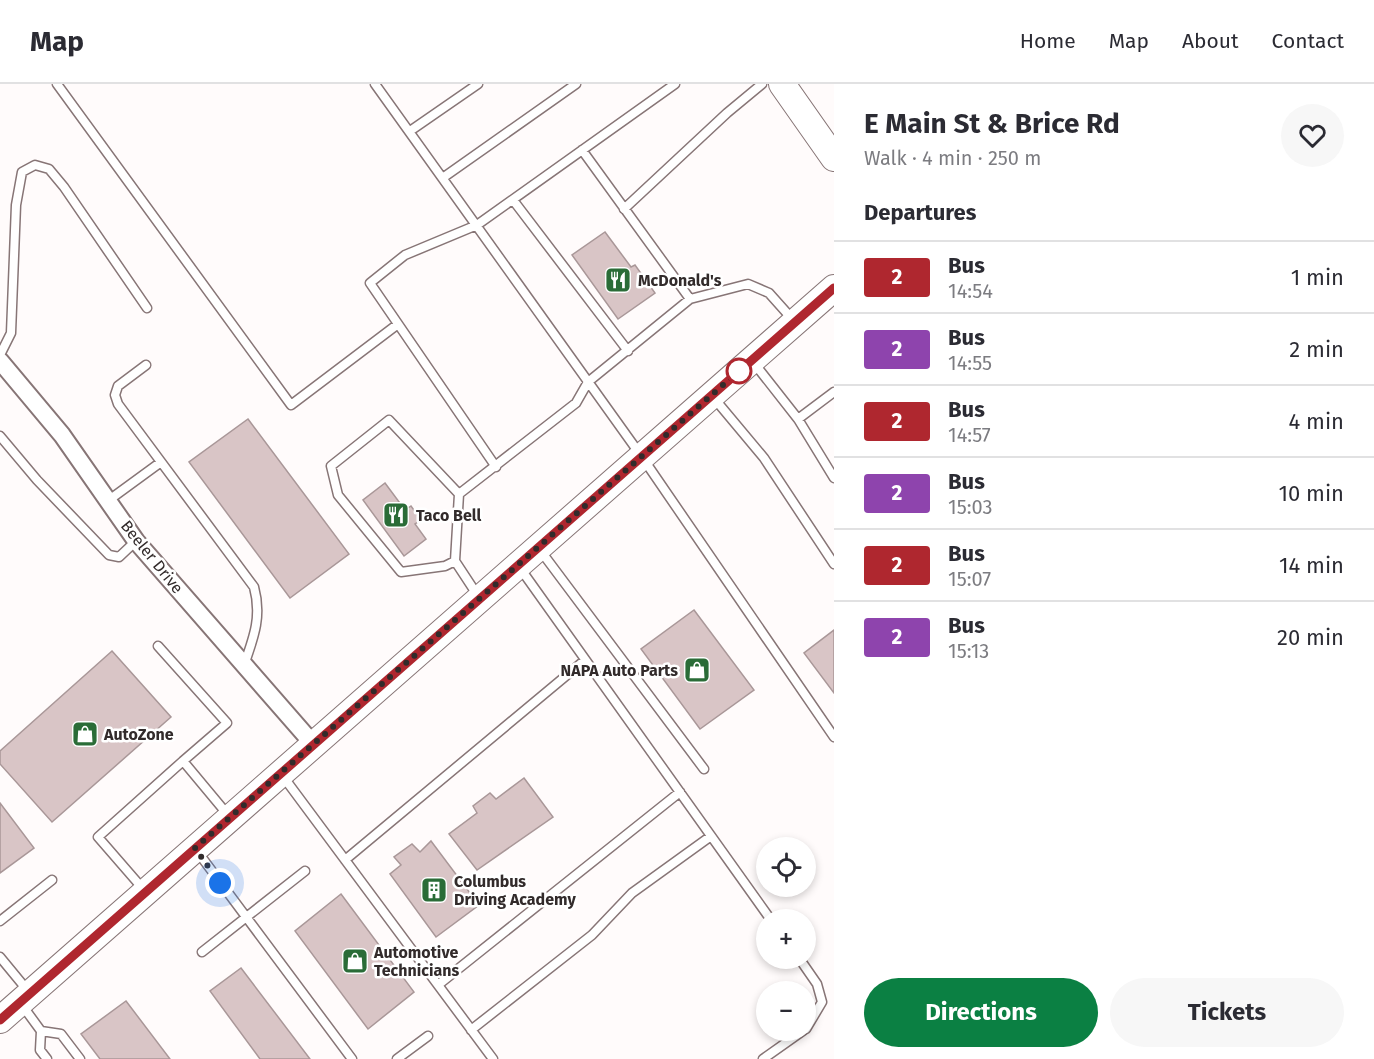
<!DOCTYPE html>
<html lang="en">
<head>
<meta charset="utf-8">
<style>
	:root { --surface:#fff; --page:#f7f7f7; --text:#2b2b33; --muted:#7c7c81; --line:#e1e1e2; --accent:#0b8043 }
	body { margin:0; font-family:"Fira Sans",sans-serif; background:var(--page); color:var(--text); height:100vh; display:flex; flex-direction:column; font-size:22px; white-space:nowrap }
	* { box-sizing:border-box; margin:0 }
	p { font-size:20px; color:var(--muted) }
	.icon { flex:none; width:33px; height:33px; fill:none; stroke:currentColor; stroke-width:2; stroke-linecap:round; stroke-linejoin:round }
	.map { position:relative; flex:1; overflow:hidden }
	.panel { display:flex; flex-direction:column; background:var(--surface); width:540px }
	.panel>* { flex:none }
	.badge { padding:0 12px; border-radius:4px; font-size:21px; line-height:39px }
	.tools { position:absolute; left:756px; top:753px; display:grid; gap:12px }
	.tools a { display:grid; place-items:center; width:60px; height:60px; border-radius:50%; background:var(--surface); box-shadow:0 3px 9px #0003; font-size:30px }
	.you { position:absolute; width:30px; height:30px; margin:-15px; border:4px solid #fff; border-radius:50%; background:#1a73e8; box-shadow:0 0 0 9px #1a73e833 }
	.map>.badge { position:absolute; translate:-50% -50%; box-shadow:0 0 0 3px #fff }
	h2 { padding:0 30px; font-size:22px; line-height:54px }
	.round { display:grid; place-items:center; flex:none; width:63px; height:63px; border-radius:32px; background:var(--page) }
	.headline { display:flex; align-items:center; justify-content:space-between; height:102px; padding:0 30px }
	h1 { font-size:28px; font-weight:700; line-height:45px }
	.primary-button { display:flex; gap:12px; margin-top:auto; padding:12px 30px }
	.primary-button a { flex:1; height:69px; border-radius:36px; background:var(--accent); color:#fff; font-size:24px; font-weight:700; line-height:69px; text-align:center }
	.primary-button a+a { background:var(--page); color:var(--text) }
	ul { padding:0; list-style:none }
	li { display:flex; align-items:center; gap:18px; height:72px; padding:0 30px; border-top:2px solid var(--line) }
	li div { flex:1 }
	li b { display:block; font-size:22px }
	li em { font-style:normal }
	li .badge { min-width:66px; font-weight:700; text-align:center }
	header { display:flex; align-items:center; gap:36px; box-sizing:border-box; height:84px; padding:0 30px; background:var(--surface); border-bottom:2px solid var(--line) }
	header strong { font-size:28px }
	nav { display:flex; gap:33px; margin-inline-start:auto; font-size:21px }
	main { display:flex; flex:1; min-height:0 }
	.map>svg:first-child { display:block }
	.building { fill:#d9c5c6; stroke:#a99798; stroke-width:1.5 }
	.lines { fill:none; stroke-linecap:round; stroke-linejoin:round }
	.service-casing { stroke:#877576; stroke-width:11 }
	.minor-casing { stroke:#877576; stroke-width:20 }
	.primary-casing { stroke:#877576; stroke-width:28 }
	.service { stroke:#fff; stroke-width:8 }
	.minor { stroke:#fff; stroke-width:16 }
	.primary { stroke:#fff; stroke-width:26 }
	.line-casing { stroke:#fff; stroke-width:14 }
	.line { stroke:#af272f; stroke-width:9 }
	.walk { stroke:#322b2b; stroke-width:6; stroke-dasharray:0 10.8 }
	.stop-dot { fill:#fff; stroke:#af272f; stroke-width:3 }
	.labels { text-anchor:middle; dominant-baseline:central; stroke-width:5; stroke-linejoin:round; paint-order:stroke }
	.poi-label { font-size:16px; font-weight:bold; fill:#322b2b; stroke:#fff; text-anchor:start }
	.street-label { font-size:16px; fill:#322b2b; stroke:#fff }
</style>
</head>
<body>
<header>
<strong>Map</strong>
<nav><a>Home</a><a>Map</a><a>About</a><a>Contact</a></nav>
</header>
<main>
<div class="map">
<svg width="834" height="975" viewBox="0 0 834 975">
	<rect width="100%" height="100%" fill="#fffbfb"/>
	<path class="building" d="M605,148L631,183L635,181L655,209L618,235L572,171Z
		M248,335L349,470L290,514L189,378Z
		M385,399L405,426L411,422L421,436L415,440L426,455L404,472L363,416Z
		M694,526L754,606L700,645L641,565Z
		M834,546V609L804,569Z
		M112,567L171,633L52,738L0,680V667Z
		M524,694L553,733L477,786L449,750L477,729L473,722L490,709L496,715Z
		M0,719L34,764L0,789Z
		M431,757L479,821L436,853L390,790L401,781L394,773L412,760L420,768Z
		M341,810L414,908L368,945L295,847Z
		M241,884L310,975H260L210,907Z
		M126,917L170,975H100L81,950Z"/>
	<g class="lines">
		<defs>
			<path id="service" d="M57,0L291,321L398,240
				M375,0L642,373L834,653
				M410,47L478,0
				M582,66L690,215
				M444,93L576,0
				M513,116L628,267
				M624,125L727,29L762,0
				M0,271L11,249L16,121L22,88L35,81L49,85L64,103L147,224
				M754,279L798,335L834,394
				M146,281L118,302L115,311L118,320L254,503C262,532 254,553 244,581
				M713,313L764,374L834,480
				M798,335L834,308
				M0,352L37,396L109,471L119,473L136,457
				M496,383L370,199L405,171L477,141L675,0
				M109,416L161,378
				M540,466L704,685
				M455,477L445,482L401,488L338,411L331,382L389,336L459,410
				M520,484L771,836
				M478,512L455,477L459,410L576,319L588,298L690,215L748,200L769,209L794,237
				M158,562L227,639L183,677
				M282,691L493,975
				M197,767L352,975
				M345,776L585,576
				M144,806L98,753L183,677L228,731
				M0,837L52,796
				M202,868L305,787
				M0,873L28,907
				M799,874L817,900L822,918L806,945
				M438,901L680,708
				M22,921L41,947L40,966L47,975
				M471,946L592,851L632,809L711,752
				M41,947L61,950L80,975
				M397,975L428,952
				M763,975L804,946"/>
			<path id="minor" d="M0,277L62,351L136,457L314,661"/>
			<path id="primary" d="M782,0L834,74
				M0,936L834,204"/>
		</defs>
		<use href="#service" class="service-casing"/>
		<use href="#minor" class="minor-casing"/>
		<use href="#primary" class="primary-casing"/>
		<use href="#service" class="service"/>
		<use href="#minor" class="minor"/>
		<use href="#primary" class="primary"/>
	</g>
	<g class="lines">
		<defs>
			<path id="line" d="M0,936L834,204"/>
		</defs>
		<use href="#line" class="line-casing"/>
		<use href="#line" class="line"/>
		<path class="walk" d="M220,799L195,764L739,287"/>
	</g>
	<defs>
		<symbol id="restaurant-square" viewBox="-11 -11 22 22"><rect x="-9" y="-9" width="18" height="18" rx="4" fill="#2a6c37" stroke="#fff"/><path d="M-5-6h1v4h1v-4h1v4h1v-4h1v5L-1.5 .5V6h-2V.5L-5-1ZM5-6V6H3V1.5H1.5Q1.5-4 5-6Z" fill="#fff"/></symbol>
		<symbol id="shop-square" viewBox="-11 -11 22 22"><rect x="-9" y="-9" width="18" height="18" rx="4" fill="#2a6c37" stroke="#fff"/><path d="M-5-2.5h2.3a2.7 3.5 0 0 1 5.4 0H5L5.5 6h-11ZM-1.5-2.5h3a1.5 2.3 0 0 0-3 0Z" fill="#fff"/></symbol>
		<symbol id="building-square" viewBox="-11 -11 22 22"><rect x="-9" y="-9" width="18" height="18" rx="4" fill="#2a6c37" stroke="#fff"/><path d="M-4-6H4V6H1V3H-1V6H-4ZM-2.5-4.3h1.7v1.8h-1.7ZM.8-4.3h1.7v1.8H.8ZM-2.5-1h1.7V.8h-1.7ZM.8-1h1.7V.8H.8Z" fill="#fff"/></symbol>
	</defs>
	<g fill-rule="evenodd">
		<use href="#restaurant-square" x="603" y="181" width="30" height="30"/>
		<use href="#restaurant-square" x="381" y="416" width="30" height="30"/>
		<use href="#shop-square" x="682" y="571" width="30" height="30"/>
		<use href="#shop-square" x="70" y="635" width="30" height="30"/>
		<use href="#building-square" x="419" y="791" width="30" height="30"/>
		<use href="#shop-square" x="340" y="862" width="30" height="30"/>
	</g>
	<circle class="stop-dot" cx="739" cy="287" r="12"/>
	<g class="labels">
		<g class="poi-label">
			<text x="638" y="196">McDonald's</text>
			<text x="416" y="431">Taco Bell</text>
			<text x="678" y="586" text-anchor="end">NAPA Auto Parts</text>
			<text x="104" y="650">AutoZone</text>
			<text x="454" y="797">Columbus<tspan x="454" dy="18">Driving Academy</tspan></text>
			<text x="374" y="868">Automotive<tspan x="374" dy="18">Technicians</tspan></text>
		</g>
		<g class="street-label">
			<text transform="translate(152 473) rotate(51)">Beeler Drive</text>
		</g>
	</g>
</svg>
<div class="tools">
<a><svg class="icon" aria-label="locate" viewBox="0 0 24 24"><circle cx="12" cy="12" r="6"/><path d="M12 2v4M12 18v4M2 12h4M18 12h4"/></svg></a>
<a>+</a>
<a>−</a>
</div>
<div class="you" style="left:220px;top:799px"></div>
</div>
<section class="panel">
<div class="headline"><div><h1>E Main St &amp; Brice Rd</h1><p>Walk · 4 min · 250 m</p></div><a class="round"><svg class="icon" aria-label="heart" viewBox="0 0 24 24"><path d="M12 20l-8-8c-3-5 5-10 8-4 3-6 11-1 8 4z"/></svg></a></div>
<h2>Departures</h2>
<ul>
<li><span class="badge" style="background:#af272f;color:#fff">2</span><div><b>Bus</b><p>14:54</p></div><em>1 min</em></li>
<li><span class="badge" style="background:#8e44ad;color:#fff">2</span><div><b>Bus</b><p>14:55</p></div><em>2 min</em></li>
<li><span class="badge" style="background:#af272f;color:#fff">2</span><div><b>Bus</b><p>14:57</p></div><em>4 min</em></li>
<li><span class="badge" style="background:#8e44ad;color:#fff">2</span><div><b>Bus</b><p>15:03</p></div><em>10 min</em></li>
<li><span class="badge" style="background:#af272f;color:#fff">2</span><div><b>Bus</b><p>15:07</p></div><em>14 min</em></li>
<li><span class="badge" style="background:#8e44ad;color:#fff">2</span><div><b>Bus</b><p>15:13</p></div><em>20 min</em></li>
</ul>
<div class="primary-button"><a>Directions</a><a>Tickets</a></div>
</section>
</main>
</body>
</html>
